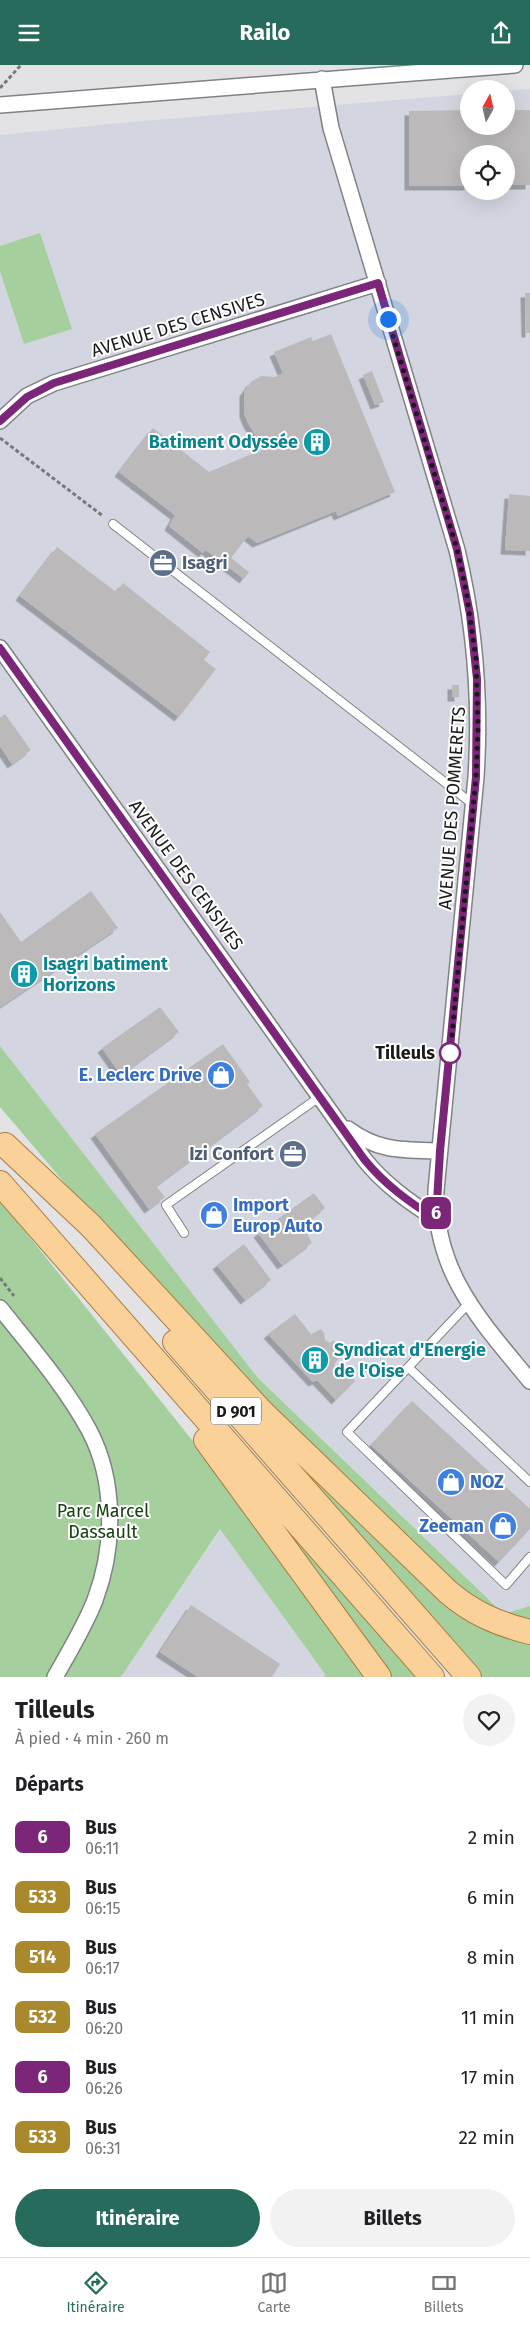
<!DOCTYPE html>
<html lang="fr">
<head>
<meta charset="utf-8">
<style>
	:root { --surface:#fff; --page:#f2f2f2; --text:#202124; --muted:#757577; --line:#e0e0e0; --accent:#276b5c }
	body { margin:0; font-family:"Fira Sans",sans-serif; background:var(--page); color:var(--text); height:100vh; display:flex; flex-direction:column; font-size:19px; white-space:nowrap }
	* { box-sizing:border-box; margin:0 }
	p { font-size:16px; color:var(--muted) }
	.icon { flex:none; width:28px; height:28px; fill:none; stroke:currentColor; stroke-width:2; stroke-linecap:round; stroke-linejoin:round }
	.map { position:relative; height:1612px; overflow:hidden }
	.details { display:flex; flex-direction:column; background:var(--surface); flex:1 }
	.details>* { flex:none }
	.badge { padding:0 10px; border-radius:8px; font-size:18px; line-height:32px }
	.needle { width:32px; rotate:8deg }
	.controls { position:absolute; left:460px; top:15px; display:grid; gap:10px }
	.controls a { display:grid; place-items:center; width:55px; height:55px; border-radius:50%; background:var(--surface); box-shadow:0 5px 20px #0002; font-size:25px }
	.you { position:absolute; width:25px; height:25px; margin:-12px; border:4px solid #fff; border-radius:50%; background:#1a73e8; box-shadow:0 0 0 8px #1a73e833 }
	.map>.badge { position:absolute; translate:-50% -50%; box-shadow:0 0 0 2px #fff }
	h2 { padding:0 15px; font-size:19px; line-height:45px }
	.round { display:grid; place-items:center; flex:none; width:52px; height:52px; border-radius:26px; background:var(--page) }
	.summary { display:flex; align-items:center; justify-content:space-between; height:85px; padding:0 15px }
	h1 { font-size:24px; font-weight:700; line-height:38px }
	.action { display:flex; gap:10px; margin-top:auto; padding:10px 15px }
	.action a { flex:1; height:58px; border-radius:30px; background:var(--accent); color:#fff; font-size:20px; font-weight:700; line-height:58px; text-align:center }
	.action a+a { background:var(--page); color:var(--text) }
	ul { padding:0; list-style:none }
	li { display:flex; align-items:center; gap:15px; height:60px; padding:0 15px }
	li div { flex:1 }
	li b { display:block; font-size:19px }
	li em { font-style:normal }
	li .badge { min-width:55px; font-weight:700; text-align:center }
	header { display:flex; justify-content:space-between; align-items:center; height:65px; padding:0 15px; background:var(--accent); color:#fff; font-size:22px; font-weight:700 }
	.tab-bar { display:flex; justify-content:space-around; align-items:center; height:70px; border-top:1px solid var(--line); background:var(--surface); font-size:14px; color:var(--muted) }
	.tab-bar a { display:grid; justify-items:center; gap:2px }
	.tab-bar .current { color:var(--accent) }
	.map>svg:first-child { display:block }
	.built { fill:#d3d6e0; fill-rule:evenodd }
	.green { fill:#a5d09e }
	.building { fill:#bcb9bb; filter:url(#shadow) }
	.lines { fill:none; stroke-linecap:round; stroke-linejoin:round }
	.lane-casing { stroke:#818284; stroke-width:10 }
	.street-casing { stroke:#818284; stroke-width:18 }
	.primary-casing { stroke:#aa7d41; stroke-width:26 }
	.path { stroke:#79797b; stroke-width:3; stroke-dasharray:4 2.5; stroke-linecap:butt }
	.lane { stroke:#fff; stroke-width:8 }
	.street { stroke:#fff; stroke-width:15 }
	.primary { stroke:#fad199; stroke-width:24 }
	.line-casing { stroke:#fff; stroke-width:11 }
	.line { stroke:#7c2679; stroke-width:8 }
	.walk { stroke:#1a1a1b; stroke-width:5; stroke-dasharray:0 9 }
	.stop-dot { fill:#fff; stroke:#7c2679; stroke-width:2.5 }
	.labels { text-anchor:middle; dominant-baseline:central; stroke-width:4; stroke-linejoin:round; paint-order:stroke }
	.shield { fill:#fff; stroke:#5f5f5f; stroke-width:1 }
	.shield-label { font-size:16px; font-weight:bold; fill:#1a1a1b }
	.street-label { font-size:18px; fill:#1a1a1b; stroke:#fff }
	.culture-label { font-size:18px; font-weight:bold; fill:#0d838f; stroke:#fff; text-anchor:start }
	.service-label { font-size:18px; font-weight:bold; fill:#4e5e75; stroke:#fff; text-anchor:start }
	.stop-label { font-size:18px; font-weight:bold; fill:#1a1a1b; stroke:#fff; text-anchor:end }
	.shop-label { font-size:18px; font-weight:bold; fill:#366cbe; stroke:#fff; text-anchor:end }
	.park-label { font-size:18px; fill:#16410e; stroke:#fff }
</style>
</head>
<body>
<header><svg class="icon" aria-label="menu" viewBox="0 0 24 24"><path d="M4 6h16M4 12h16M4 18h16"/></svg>Railo<svg class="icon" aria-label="share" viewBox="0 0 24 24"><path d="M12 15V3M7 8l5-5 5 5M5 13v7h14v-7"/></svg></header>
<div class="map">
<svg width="530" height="1612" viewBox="0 0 530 1612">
	<defs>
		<filter id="shadow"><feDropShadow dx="-4.5" dy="4.5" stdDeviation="0" flood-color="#0004"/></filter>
	</defs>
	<rect width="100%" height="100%" fill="#e3e3e6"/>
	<path class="built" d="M530,24V1573L258,1313L0,981V70L130,57L469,29V61H506V26ZM469,89H506V126H469Z
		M230,1450L347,1612H121Z"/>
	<path class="green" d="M40,168L72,264L24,279L0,206V181Z
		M0,981L258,1313L504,1549L530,1541V1563L503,1558L392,1467L108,1169L0,1042Z
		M0,1135L236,1430L369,1612H324L325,1609L220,1464L121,1612H0Z
		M314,1410L434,1525L530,1574V1612H482L310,1413Z
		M280,1455L418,1612H387L275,1459Z"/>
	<path class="building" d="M469,45V61H506V45H530V120H506V89H469V121H409V46Z
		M525,228H530V268H526Z
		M331,269L395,427L338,451L336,446L257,478L248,471L231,493L249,507L244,514L206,485L203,488L169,461L175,450L119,407L153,363L209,407L268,382L257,373L248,358L244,348V327L251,317L261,311L275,312L283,308L274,287L311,272L313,276Z
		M372,306L384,337L375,340L363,310Z
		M509,429L530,431V486L505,485Z
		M57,482L116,527L123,518L210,587L204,595L216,604L179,652L20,531Z
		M452,620H459V632H452Z
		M5,649L31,685L12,699L0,681V653Z
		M91,826L118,863L0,942V847L21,877Z
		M160,942L179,967L121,1010L102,983Z
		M223,979L250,1017L247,1019L263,1041L156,1121L165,1132L149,1144L95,1069Z
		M314,1128L325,1143L306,1158L310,1165L307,1168L312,1178L282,1200L258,1168Z
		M244,1179L271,1215L245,1235L217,1200Z
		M295,1249L311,1269L321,1264L324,1268L325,1275L330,1278L334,1275L339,1283L341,1291L334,1299L336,1302L339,1299L355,1316L336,1335L317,1315L313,1317L268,1269Z
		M412,1336L530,1444V1464L499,1497L371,1380Z
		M191,1540L280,1599L272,1612H198L160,1587Z"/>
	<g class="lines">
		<defs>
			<path id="lane" d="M113,459L474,740
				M184,1168L166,1140L321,1031
				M469,1238L347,1367L506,1520L530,1492
				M409,1303L530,1417"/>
			<path id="street" d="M322,14L331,63L457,485C475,560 481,635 476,712L436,1125C434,1208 481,1256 530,1316
				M0,40L515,0
				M0,356L27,331L54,318L378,218
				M0,583L364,1094C384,1119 409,1137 436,1154
				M348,1064C379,1087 404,1085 440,1086
				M0,1243C31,1282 65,1321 89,1365C116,1416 115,1482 95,1535C85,1561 69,1587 55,1612"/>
			<path id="primary" d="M5,1080L91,1161L261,1346L447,1526C472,1548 498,1559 530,1567
				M0,1118L432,1612
				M175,1277L469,1612
				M206,1375L379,1612"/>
		</defs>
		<use href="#lane" class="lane-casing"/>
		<use href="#street" class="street-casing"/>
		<use href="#primary" class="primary-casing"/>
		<path class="path" d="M0,23L21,0
			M0,373L103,451
			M0,1213L14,1231"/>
		<use href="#lane" class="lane"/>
		<use href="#street" class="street"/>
		<use href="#primary" class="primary"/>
	</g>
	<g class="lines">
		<defs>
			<path id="line" d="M0,356L27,332L54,318L378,218L457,484L470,549L477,614L476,712L440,1086L436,1154C409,1137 384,1119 364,1094L0,583"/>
		</defs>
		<use href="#line" class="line-casing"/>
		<use href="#line" class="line"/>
		<path class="walk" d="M388,254L457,484L466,525L476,594L478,662L476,712L450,991V988"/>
	</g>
	<defs>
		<symbol id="building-disc" viewBox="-11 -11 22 22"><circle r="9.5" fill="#0f9aa8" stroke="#fff"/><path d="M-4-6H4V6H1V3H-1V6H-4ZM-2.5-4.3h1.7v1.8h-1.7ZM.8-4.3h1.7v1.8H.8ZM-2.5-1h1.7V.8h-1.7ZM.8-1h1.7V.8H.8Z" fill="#fff"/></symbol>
		<symbol id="office-disc" viewBox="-11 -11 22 22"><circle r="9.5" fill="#5c6f8a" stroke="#fff"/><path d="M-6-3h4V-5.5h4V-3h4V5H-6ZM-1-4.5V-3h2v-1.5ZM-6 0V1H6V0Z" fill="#fff"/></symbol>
		<symbol id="shop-disc" viewBox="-11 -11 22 22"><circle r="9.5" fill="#3f7fe0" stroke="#fff"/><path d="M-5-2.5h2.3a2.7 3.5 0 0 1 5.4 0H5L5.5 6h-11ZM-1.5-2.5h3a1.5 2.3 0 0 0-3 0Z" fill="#fff"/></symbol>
	</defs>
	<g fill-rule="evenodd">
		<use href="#building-disc" x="301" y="361" width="32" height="32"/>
		<use href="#office-disc" x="147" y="482" width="32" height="32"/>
		<use href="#building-disc" x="8" y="893" width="32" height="32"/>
		<use href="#shop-disc" x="205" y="994" width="32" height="32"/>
		<use href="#office-disc" x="277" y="1073" width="32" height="32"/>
		<use href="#shop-disc" x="198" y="1134" width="32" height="32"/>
		<use href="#building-disc" x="299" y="1279" width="32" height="32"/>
		<use href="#shop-disc" x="435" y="1401" width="32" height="32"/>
		<use href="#shop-disc" x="487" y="1445" width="32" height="32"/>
	</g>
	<circle class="stop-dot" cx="450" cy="988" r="10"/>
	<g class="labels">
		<rect class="shield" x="211" y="1332.5" width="50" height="27" rx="4"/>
		<g class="shield-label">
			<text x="236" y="1346">D 901</text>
		</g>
		<g class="street-label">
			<text transform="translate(178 260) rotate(-17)">AVENUE DES CENSIVES</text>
			<text transform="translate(452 743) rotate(-86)">AVENUE DES POMMERETS</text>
			<text transform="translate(186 810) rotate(54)">AVENUE DES CENSIVES</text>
		</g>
		<g class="culture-label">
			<text x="298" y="377" text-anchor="end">Batiment Odyssée</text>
			<text x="43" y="899">Isagri batiment<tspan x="43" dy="21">Horizons</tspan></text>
			<text x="334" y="1285">Syndicat d'Energie<tspan x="334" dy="21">de l'Oise</tspan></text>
		</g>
		<g class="service-label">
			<text x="182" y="498">Isagri</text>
			<text x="274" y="1089" text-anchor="end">Izi Confort</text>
		</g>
		<g class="stop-label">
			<text x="435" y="988">Tilleuls</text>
		</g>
		<g class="shop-label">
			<text x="202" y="1010">E. Leclerc Drive</text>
			<text x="233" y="1140" text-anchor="start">Import<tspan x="233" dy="21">Europ Auto</tspan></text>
			<text x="470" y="1417" text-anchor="start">NOZ</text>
			<text x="484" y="1461">Zeeman</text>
		</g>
		<g class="park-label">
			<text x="103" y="1446">Parc Marcel<tspan x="103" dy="21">Dassault</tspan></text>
		</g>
	</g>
</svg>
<div class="controls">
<a><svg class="needle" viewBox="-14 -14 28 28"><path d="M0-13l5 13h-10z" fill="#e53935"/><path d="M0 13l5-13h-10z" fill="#757577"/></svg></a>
<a><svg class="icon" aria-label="locate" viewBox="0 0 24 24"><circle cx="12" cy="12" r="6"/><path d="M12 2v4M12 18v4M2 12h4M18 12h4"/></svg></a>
</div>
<div class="you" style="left:388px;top:254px"></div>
<b class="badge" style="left:436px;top:1148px;background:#7c2679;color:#fff">6</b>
</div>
<section class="details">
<div class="summary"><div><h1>Tilleuls</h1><p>À pied · 4 min · 260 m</p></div><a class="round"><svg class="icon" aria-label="heart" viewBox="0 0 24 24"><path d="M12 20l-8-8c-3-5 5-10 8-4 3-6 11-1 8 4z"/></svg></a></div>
<h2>Départs</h2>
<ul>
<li><span class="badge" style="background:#7c2679;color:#fff">6</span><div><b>Bus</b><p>06:11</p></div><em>2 min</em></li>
<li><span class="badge" style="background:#aa892c;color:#fff">533</span><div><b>Bus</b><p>06:15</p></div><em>6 min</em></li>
<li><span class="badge" style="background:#aa892c;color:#fff">514</span><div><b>Bus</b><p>06:17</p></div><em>8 min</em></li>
<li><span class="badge" style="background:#aa892c;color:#fff">532</span><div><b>Bus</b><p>06:20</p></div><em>11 min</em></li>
<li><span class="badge" style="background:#7c2679;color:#fff">6</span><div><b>Bus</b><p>06:26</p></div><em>17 min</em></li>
<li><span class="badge" style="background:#aa892c;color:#fff">533</span><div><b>Bus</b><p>06:31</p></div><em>22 min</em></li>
</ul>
<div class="action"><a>Itinéraire</a><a>Billets</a></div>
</section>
<nav class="tab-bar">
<a class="current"><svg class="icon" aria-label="directions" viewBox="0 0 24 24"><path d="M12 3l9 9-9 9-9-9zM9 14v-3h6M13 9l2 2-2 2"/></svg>Itinéraire</a>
<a><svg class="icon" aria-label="map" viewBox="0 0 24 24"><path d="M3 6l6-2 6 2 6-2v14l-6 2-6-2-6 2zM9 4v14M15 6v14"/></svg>Carte</a>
<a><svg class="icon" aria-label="tickets" viewBox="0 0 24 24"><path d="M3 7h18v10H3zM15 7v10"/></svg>Billets</a>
</nav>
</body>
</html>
